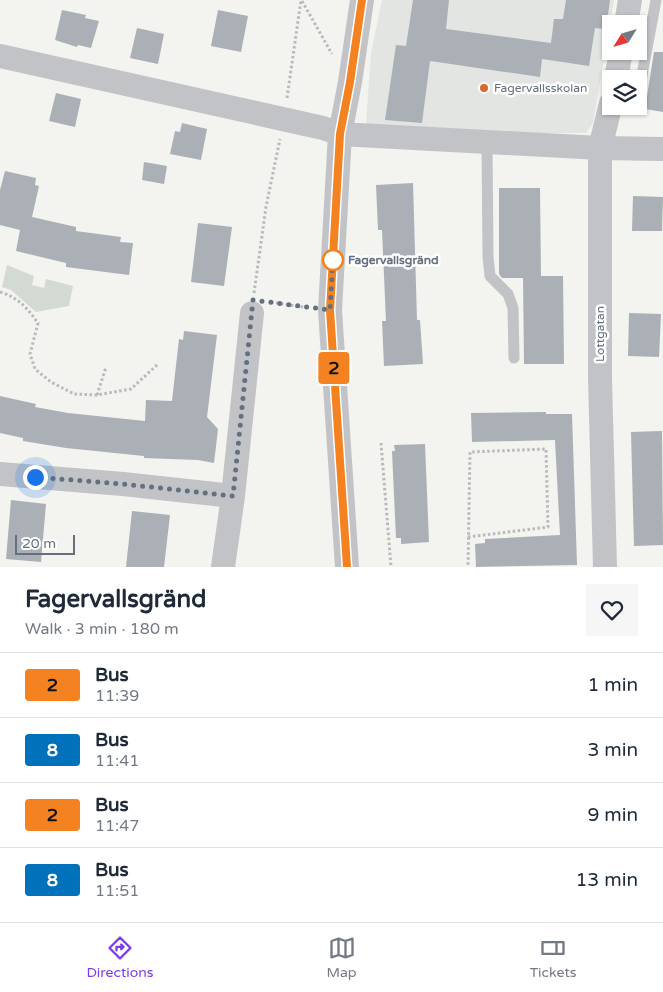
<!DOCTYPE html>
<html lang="en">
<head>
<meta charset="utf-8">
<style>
	:root { --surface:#fff; --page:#f6f6f7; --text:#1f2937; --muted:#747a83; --line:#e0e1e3; --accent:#7c3aed }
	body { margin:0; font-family:"Varela Round",sans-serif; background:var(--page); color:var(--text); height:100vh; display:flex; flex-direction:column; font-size:19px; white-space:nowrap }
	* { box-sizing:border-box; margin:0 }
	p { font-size:16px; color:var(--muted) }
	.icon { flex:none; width:28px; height:28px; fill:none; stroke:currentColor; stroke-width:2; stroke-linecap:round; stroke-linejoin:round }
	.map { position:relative; height:567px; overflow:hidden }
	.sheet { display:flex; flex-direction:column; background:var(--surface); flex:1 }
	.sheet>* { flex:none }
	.badge { padding:0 10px; border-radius:4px; font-size:18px; line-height:32px }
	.needle { width:32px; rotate:233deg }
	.fabs { position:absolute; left:602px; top:15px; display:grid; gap:10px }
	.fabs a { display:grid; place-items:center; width:45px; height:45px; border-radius:0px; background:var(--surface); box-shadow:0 1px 4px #0004; font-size:25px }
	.scale { position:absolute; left:15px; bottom:12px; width:60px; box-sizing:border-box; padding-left:5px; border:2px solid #64707f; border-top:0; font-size:14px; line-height:18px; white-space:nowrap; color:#64707f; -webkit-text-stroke:4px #fff; paint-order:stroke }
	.you { position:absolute; width:25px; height:25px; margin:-12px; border:4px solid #fff; border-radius:50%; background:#1a73e8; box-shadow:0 0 0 8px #1a73e833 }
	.map>.badge { position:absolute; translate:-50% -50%; box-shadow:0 0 0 2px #fff }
	.round { display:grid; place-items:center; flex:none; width:52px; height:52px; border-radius:0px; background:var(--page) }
	.overview { display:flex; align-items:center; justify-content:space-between; height:85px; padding:0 25px }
	h1 { font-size:24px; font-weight:700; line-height:38px }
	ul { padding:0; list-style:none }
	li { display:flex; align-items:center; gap:15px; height:65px; padding:0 25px; border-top:1px solid var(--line) }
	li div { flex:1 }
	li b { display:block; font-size:19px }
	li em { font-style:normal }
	li .badge { min-width:55px; font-weight:700; text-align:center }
	.tabs { display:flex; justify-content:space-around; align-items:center; height:70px; border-top:1px solid var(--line); background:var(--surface); font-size:14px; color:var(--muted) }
	.tabs a { display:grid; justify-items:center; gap:2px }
	.tabs .selected { color:var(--accent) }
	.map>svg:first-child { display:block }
	.built { fill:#e3e5e3 }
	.green { fill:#d3dad1 }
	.building { fill:#aab0b5 }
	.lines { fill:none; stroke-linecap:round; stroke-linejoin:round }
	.path { stroke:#b8babc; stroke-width:3; stroke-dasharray:2.5 2.5; stroke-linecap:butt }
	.lane { stroke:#c1c3c7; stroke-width:11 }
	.street { stroke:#c1c3c7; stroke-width:24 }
	.line-casing { stroke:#fff; stroke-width:11 }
	.line { stroke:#f58220; stroke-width:8 }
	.walk { stroke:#64707f; stroke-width:5; stroke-dasharray:0 9 }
	.poi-dot { fill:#d8692b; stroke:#fff; stroke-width:2 }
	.stop-dot { fill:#fff; stroke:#f58220; stroke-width:2.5 }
	.labels { text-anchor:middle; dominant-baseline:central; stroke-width:5; stroke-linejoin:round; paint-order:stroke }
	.poi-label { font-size:12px; fill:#64707f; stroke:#fff; text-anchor:start }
	.stop-label { font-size:12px; font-weight:bold; fill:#64707f; stroke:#fff; text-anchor:start }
	.street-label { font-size:12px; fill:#64707f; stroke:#fff }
</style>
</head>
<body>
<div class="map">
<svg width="663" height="567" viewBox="0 0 663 567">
	<rect width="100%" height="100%" fill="#f3f3ef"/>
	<path class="built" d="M382,0H614L593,123L586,133H465L366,124L371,53Z"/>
	<path class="green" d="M7,265L34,276L32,285L44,288L46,279L73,286L69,306L36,312L11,290L2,287Z"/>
	<path class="building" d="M413,0H449L446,29L551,43L554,19H563L566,0H610L606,29L595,28L589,66L542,59L540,77L430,61L422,123L385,120L396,45L406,46Z
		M62,10L86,15L85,18L99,21L91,48L78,45L77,47L55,40Z
		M218,10L248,16L241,52L211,46Z
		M137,28L164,34L158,64L130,58Z
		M654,52H663V112L645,109Z
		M56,93L81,99L75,127L49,121Z
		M182,123L207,129L201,160L170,154L175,131L180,132Z
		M144,162L167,166L164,184L142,180Z
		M5,171L36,178L35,185L39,186L32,217L76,227V231L121,237L120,242L133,243L129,275L66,267V263L16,251L20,230L0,225V190Z
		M413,183L417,320H420L423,364L384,366L382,321H386L382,230H378L376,185Z
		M499,188H540L541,276H563L564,364H524L523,278H502L499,274Z
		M633,196L663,197L662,231H632Z
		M198,223L232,227L224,286L191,282Z
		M629,313L661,314L659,357L628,356Z
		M184,331L217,335L207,417L218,429L214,463L198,460L144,458V456L66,448L23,441V438L0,433V396L36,404L35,407L68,413L145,421L146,400L172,401L179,339L183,340Z
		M546,412V414H572L577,565L476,567L475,544L485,543V539L560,535L555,440L472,442L471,413Z
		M662,431L663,545L634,546L631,432Z
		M425,444L429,542L401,544V538H396L392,451H395L394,445Z
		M11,500L46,504L41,562L6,559Z
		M132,511L170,515L164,567H126Z"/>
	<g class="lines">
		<path class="path" d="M302,1L332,54
			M287,98L301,0
			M0,292C18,297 28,309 38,323L30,354L35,369L51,382L74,394L97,395L131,389L158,364
			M254,293L266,207L280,139
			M271,302L309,308
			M97,395L106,367
			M381,443L391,567
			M468,537L548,527L546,449L470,452L468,567"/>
		<path class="lane" d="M639,91L656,0
			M487,142L488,257L490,276L508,294L513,308L514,358"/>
		<path class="street" d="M626,24L630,0
			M0,56L323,128L340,134L600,148L663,149
			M616,79L621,51
			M0,474L123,484L233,496
			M223,567L233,496L252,313
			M347,567L330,310L340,134L350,82L362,0
			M605,567L600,378V148L611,103"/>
	</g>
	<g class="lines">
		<defs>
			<path id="line" d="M347,567L330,310L340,134L350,82L362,0"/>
		</defs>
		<use href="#line" class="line-casing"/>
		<use href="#line" class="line"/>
		<path class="walk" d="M35,477L123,484L233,496L253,300L330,310L333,260"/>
	</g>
	<circle class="poi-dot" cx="484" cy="88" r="5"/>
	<circle class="stop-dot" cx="333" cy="260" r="10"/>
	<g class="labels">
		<g class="poi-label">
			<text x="494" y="88">Fagervallsskolan</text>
		</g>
		<g class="stop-label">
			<text x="348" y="260">Fagervallsgränd</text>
		</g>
		<g class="street-label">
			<text transform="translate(600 334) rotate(-90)">Lottgatan</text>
		</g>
	</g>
</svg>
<div class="fabs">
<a><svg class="needle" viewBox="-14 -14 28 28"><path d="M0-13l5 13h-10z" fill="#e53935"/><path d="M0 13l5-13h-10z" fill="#747a83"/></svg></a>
<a><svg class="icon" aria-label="layers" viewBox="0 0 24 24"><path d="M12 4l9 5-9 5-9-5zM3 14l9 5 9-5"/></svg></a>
</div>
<div class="scale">20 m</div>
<div class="you" style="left:35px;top:477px"></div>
<b class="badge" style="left:334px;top:368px;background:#f58220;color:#111">2</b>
</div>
<section class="sheet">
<div class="overview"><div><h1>Fagervallsgränd</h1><p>Walk · 3 min · 180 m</p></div><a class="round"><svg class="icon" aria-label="heart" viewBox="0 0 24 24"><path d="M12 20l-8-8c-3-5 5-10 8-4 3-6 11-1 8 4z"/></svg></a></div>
<ul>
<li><span class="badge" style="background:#f58220;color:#111">2</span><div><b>Bus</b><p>11:39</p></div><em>1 min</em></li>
<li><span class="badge" style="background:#0072bc;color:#fff">8</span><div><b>Bus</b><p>11:41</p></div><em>3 min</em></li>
<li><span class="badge" style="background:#f58220;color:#111">2</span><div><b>Bus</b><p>11:47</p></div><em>9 min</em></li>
<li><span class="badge" style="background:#0072bc;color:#fff">8</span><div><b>Bus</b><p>11:51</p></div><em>13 min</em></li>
</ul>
</section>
<nav class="tabs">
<a class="selected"><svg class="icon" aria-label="directions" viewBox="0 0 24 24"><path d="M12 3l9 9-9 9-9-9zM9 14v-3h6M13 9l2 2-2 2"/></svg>Directions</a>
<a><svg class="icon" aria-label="map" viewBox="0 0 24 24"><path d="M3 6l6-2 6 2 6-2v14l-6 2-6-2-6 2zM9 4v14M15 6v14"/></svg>Map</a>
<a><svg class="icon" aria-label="tickets" viewBox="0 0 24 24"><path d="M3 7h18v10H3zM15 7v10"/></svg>Tickets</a>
</nav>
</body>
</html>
